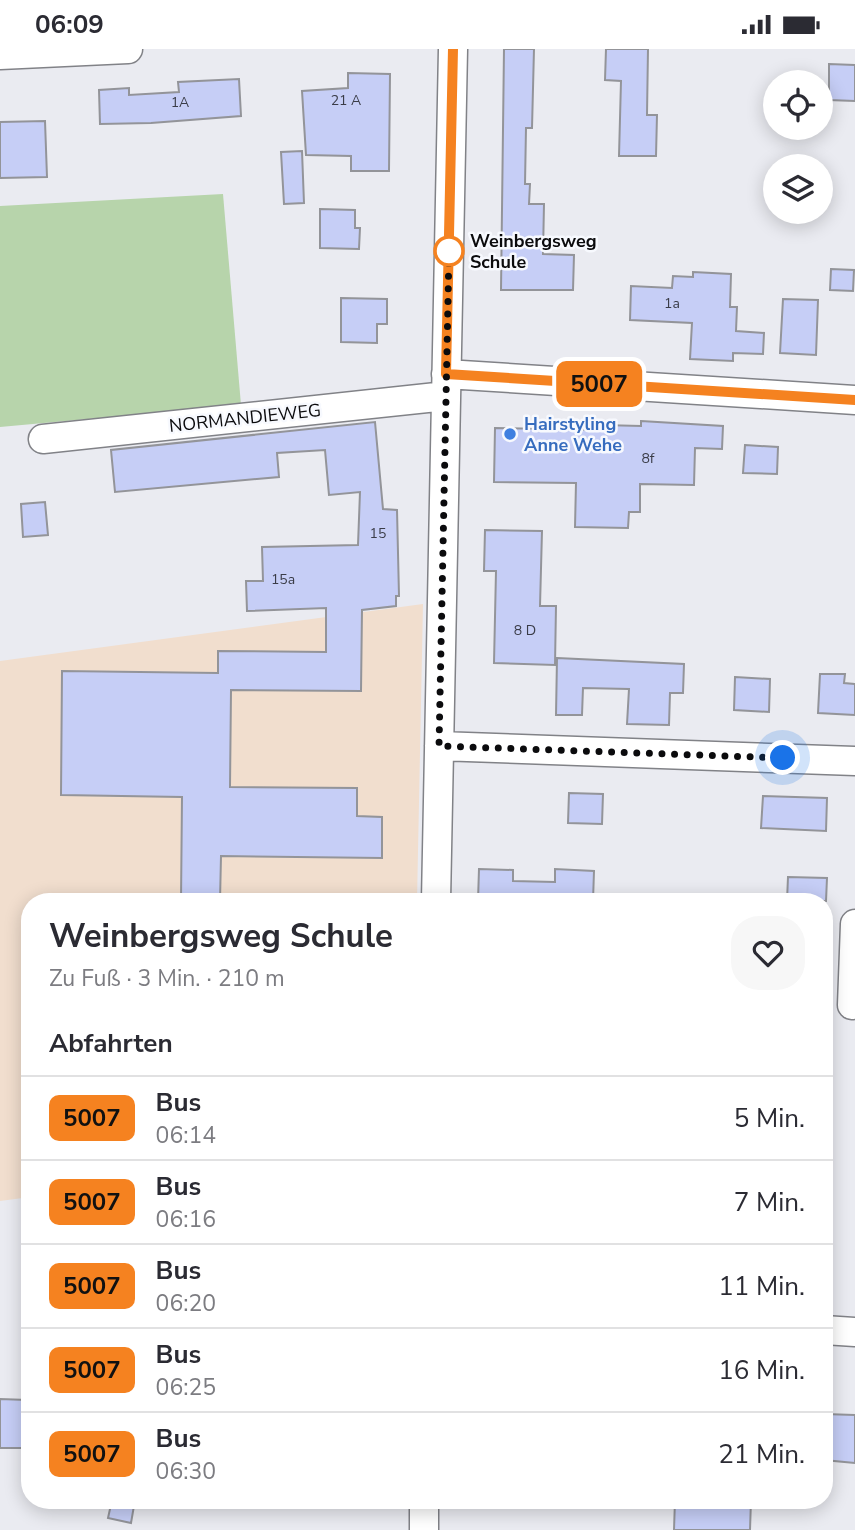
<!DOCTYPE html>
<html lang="de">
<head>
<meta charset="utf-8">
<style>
	:root { --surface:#fff; --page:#f7f7f7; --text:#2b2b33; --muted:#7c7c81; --line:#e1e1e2 }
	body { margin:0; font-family:"Nunito Sans",sans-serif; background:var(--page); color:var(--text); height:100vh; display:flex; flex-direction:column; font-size:26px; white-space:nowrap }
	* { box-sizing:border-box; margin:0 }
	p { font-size:23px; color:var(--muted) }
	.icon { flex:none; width:38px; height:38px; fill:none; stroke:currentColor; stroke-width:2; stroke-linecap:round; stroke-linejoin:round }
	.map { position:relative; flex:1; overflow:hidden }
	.side { position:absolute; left:21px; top:844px; width:812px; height:616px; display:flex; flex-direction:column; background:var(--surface); border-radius:28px; box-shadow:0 4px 18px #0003 }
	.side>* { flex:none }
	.badge { padding:0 14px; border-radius:10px; font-size:24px; line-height:46px }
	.fabs { position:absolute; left:763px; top:21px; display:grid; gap:14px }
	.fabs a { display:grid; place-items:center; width:70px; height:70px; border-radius:50%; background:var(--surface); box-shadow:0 4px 18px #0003; font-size:35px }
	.you { position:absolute; width:35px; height:35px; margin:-18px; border:5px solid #fff; border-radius:50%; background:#1a73e8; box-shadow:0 0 0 10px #1a73e833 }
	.map>.badge { position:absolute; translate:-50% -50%; box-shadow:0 0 0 4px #fff }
	h2 { padding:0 28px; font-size:26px; line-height:63px }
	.round { display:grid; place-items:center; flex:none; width:74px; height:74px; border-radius:28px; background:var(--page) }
	.head { display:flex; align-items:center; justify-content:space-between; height:119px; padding:0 28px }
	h1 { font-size:33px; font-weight:700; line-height:52px }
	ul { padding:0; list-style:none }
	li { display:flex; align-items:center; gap:21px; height:84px; padding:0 28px; border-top:2px solid var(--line) }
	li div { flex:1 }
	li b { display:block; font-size:26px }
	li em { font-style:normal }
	li .badge { min-width:77px; font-weight:700; text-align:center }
	.status { display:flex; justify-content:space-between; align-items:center; height:49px; padding:0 35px; background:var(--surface); direction:ltr }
	.status svg { height:19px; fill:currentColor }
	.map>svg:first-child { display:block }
	.education { fill:#f1dece }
	.green { fill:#b7d4ab }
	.building { fill:#c6cef6; stroke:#939499; stroke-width:2 }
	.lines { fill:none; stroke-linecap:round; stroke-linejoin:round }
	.street-casing { stroke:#818287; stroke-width:31 }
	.street { stroke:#fff; stroke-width:28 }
	.line-casing { stroke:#fff; stroke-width:16 }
	.line { stroke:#f58220; stroke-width:10 }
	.walk { stroke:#0b0b0d; stroke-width:7; stroke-dasharray:0 12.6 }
	.stop-dot { fill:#fff; stroke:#f58220; stroke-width:3.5 }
	.shop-dot { fill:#3f7fe0; stroke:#f7f9fe; stroke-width:2.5 }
	.labels { text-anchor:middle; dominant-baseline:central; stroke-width:5; stroke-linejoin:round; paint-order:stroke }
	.number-label { font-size:14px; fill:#3a3c47 }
	.stop-label { font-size:18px; font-weight:bold; fill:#0b0b0d; stroke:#f7f9fe; text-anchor:start }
	.street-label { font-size:18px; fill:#0b0b0d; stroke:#f7f9fe }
	.shop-label { font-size:18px; font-weight:bold; fill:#366cbe; stroke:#f7f9fe; text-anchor:start }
</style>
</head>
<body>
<div class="status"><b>06:09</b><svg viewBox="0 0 49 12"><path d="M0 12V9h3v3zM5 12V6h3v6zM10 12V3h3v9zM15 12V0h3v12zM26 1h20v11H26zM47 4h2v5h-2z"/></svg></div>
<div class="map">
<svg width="855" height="1481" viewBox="0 0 855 1481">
	<rect width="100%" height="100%" fill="#eaebf1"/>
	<path class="education" d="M423,555L417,852H30V1148L0,1152V612Z"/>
	<path class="green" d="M223,145L241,356L0,378V157Z"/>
	<path class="building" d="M504,0H534L532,79H526L525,135H530L529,155H544L543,205L574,206L573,241H501Z
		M606,0H648L647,66H657L656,107H619L621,32L605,31Z
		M829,15L855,16V52L829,51Z
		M348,24L390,25L389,122H351V107L306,106L302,42L348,39Z
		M239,30L241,67L151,74L100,75L99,41L129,39V46L179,43L178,33Z
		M45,72L47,128L0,129V73Z
		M302,102L304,154L284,155L281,103Z
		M320,160L355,161V179H360L359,200L320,199Z
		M831,220L854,221L853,242L830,241Z
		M693,223L731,225L730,258H737L736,282L764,284L763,305L733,304V312L690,310L692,274L630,271L631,237L672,239L673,227L693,228Z
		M341,249L387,250V275H377V294L341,293Z
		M783,250L818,251L816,306L780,304Z
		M641,372L723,377L722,400L695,399L694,436L640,435V463H629L628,479L575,478L576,434L494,433L495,379L602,381V376L641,377Z
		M375,373L383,460L397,461L399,547H396V557L362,561L361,642L231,641L230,738L357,739V767L382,768V809L221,807L220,852H181L182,748L61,746L62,622L218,624V602L326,603V559L247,562L246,532H263L262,498L358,496L360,443L329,446L325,401L277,404L279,428L115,443L111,401Z
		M745,396L778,398L777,425L743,424Z
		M45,453L48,486L23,488L21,455Z
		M485,481L542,482L540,557H556L555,616L494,614L496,522H484Z
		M557,609L684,615L683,644H670L669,676L627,675L629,640L583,639L582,666H556Z
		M820,625H845L844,634L855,635V666L818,664Z
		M735,628L770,630L769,663L734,661Z
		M569,744L603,745L602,775L568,774Z
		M763,747L827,749L826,782L761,779Z
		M479,820L513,821V832L555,833V820L594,822L593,852H478Z
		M788,828L827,829L826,852H787Z
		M0,1350L27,1351L30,1399H0Z
		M824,1365L855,1366V1414L824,1411Z
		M112,1451H135L131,1474L108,1469Z
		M675,1451H751L750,1481H674Z"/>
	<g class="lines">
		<defs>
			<path id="street" d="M0,6L128,0
				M446,325L855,351
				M43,390L446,347
				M439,697L855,712
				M436,852L453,0
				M852,956L855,875
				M824,1281L855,1283
				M424,1481V1451"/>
		</defs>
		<use href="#street" class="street-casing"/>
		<use href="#street" class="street"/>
	</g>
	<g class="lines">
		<defs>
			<path id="line" d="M453,0L446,325L855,351"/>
		</defs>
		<use href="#line" class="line-casing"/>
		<use href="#line" class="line"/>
		<path class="walk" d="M449,202L439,697L783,709"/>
	</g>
	<circle class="stop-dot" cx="449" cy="202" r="14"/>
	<circle class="shop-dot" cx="510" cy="385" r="7"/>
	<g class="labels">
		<g class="number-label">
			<text x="346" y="51">21 A</text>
			<text x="180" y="53">1A</text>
			<text x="672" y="254">1a</text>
			<text x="648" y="409">8f</text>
			<text x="378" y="484">15</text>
			<text x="283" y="530">15a</text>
			<text x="525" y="581">8 D</text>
		</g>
		<g class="stop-label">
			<text x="470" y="192">Weinbergsweg<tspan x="470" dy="21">Schule</tspan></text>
		</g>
		<g class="street-label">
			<text transform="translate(245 369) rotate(-6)">NORMANDIEWEG</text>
		</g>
		<g class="shop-label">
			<text x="524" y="375">Hairstyling<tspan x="524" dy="21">Anne Wehe</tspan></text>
		</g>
	</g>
</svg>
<div class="fabs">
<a><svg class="icon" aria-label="locate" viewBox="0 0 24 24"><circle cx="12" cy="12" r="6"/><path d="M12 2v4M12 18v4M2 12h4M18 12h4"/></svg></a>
<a><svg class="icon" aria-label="layers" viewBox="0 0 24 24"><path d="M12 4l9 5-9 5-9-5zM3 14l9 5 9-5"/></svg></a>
</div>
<div class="you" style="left:783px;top:709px"></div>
<b class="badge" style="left:599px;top:335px;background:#f58220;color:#111">5007</b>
<section class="side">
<div class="head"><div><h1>Weinbergsweg Schule</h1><p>Zu Fuß · 3 Min. · 210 m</p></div><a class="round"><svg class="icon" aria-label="heart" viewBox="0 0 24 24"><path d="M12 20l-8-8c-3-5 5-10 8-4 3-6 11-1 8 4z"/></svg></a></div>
<h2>Abfahrten</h2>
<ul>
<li><span class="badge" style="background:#f58220;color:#111">5007</span><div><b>Bus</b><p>06:14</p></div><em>5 Min.</em></li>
<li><span class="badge" style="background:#f58220;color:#111">5007</span><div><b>Bus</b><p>06:16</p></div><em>7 Min.</em></li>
<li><span class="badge" style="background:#f58220;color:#111">5007</span><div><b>Bus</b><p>06:20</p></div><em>11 Min.</em></li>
<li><span class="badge" style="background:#f58220;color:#111">5007</span><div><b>Bus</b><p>06:25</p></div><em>16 Min.</em></li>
<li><span class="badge" style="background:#f58220;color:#111">5007</span><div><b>Bus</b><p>06:30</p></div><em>21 Min.</em></li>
</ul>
</section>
</div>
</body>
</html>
